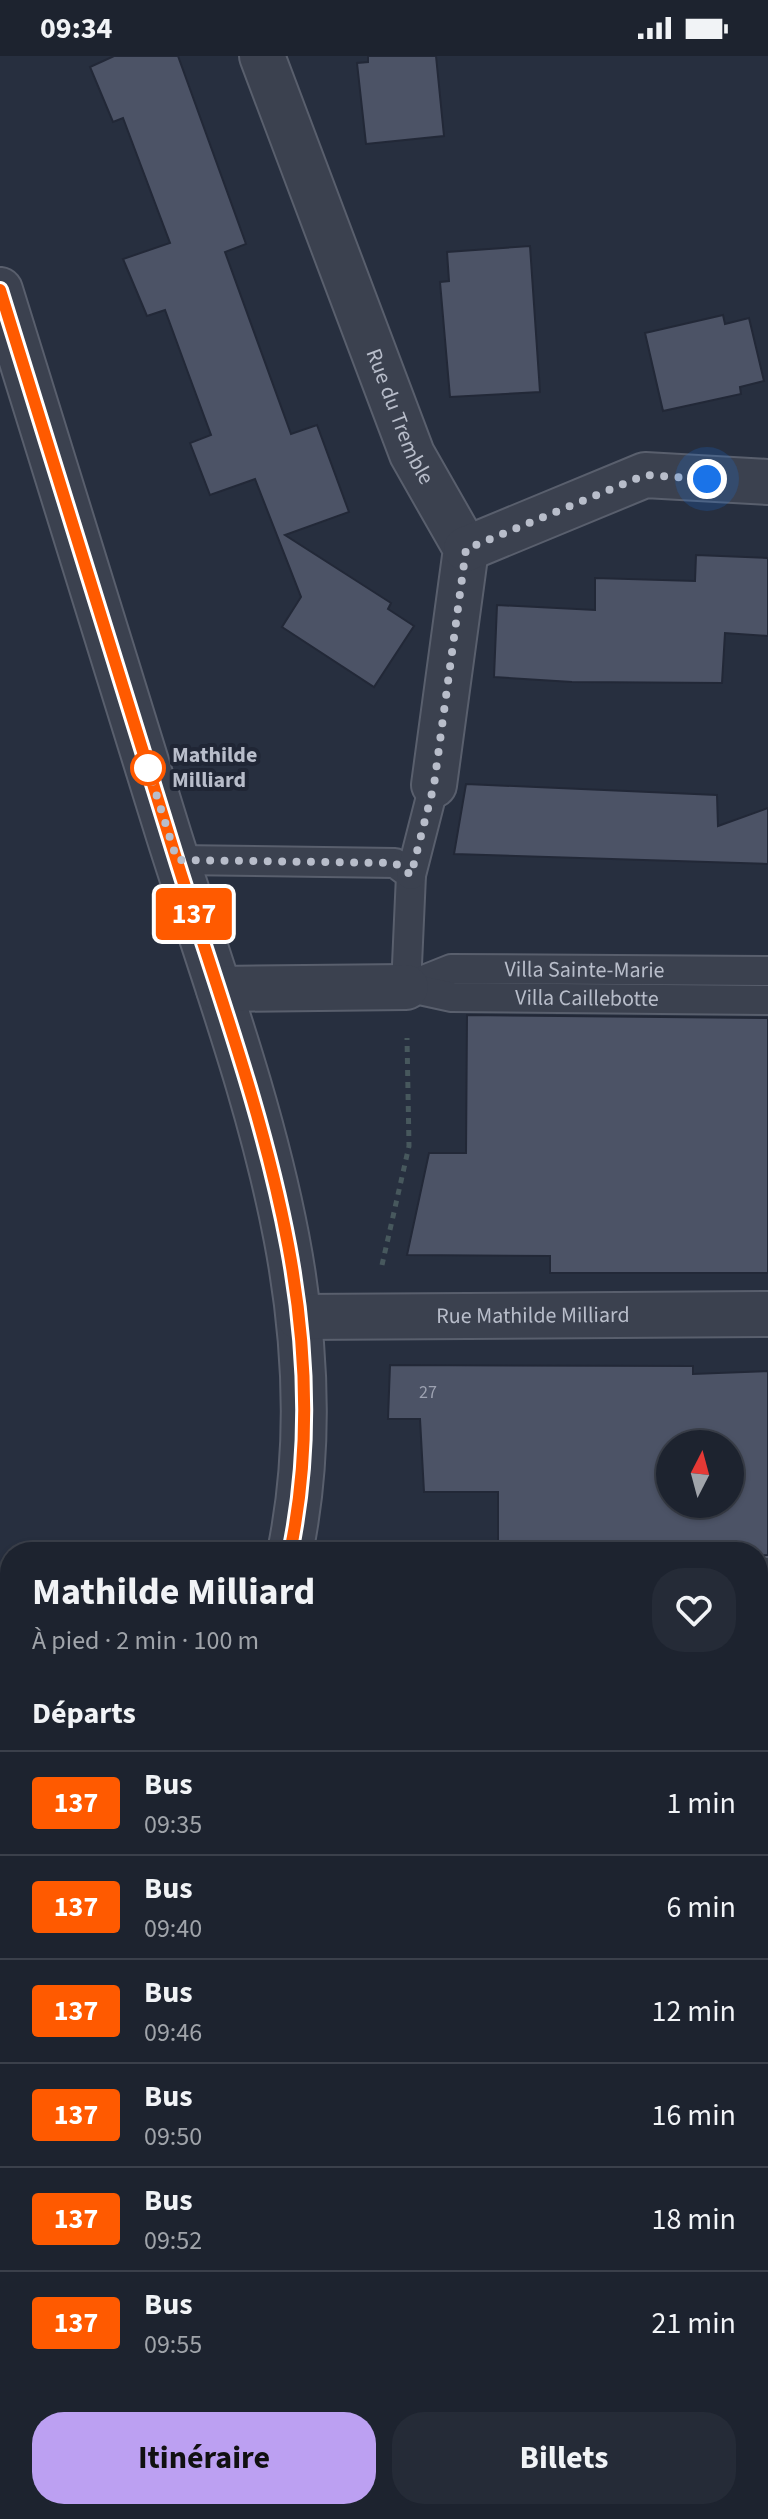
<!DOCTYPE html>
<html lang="fr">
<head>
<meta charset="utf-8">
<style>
	:root { --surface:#1d232f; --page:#252b37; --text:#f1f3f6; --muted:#a0a4aa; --line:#3b404b; --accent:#bca0f2 }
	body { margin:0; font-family:"Source Sans 3",sans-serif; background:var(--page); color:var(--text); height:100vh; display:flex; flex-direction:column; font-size:30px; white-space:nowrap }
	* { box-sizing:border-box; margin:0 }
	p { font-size:26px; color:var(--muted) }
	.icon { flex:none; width:44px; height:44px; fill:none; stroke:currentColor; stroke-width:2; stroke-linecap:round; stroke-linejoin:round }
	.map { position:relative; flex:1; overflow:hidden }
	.panel { position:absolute; left:0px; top:1486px; width:768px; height:978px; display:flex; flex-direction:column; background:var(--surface); border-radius:32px 32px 0 0; box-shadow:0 2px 6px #0004,0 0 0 2px var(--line) }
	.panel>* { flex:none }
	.badge { padding:0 16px; border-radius:6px; font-size:28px; line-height:52px }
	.needle { width:52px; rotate:6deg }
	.tools { position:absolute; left:656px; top:1374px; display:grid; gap:16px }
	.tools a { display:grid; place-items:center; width:88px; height:88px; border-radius:50%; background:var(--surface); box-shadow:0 2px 6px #0004,0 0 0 2px var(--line); font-size:40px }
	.you { position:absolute; width:40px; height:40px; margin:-20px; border:6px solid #fff; border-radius:50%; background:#1a73e8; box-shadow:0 0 0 12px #1a73e833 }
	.map>.badge { position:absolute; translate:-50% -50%; box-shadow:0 0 0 4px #fff }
	h2 { padding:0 32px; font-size:30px; line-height:72px }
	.round { display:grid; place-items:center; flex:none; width:84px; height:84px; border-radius:32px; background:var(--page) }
	.summary { display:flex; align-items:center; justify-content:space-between; height:136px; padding:0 32px }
	h1 { font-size:38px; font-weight:700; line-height:60px }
	.primary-button { display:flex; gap:16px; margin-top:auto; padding:16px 32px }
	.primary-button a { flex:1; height:92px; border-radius:32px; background:var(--accent); color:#111; font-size:32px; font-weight:700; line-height:92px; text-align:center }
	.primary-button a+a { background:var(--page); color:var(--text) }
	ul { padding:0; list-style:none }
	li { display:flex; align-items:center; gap:24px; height:104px; padding:0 32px; border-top:2px solid var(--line) }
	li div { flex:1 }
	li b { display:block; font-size:30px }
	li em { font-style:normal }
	li .badge { min-width:88px; font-weight:700; text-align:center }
	.status { display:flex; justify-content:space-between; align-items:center; height:56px; padding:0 40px; background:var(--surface); direction:ltr }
	.status svg { height:22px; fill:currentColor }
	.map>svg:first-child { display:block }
	.building { fill:#4c5366; stroke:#222837; stroke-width:2; fill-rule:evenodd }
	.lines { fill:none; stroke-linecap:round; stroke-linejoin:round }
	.lane-casing { stroke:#595f6d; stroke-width:32 }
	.street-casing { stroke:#595f6d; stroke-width:48 }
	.path { stroke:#47585d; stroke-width:5; stroke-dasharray:6 6; stroke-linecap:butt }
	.lane { stroke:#3b414f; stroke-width:28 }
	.street { stroke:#3b414f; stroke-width:44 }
	.line-casing { stroke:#fff; stroke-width:18 }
	.line { stroke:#ff5a00; stroke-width:12 }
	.walk { stroke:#b8bdca; stroke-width:8; stroke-dasharray:0 14.4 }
	.stop-dot { fill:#fff; stroke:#ff5a00; stroke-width:4 }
	.labels { text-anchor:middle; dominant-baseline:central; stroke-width:8; stroke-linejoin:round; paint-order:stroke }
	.number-label { font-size:18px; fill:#9da2b1 }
	.street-label { font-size:22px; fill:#b8bdca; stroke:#202635 }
	.stop-label { font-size:22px; font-weight:bold; fill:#b8bdca; stroke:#202635; text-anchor:start }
</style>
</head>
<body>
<div class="status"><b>09:34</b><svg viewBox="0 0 49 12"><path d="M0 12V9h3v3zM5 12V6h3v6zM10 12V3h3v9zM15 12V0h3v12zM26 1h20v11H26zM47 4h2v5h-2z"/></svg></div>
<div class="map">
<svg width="768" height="2463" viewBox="0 0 768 2463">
	<rect width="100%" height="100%" fill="#272f3f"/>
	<path class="building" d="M114,0H178L246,188L225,196L291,378L317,369L349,456L285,479L391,547L388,553L414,570L374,631L282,571L301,541L255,423L210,439L190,387L211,379L187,314L165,254L147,260L123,203L170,187L123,62L113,66L90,11Z
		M368,0H436L444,80L366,88L357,7L368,6Z
		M530,190L540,336L450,341L440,226L449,225L447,196Z
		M723,259L725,268L749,262L764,325L740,331L741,338L663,355L645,277Z
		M696,499L768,502V580L725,577L722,627L572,626L494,621L497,549L595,554V522L695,525Z
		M466,728L717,739L718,770L768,752V808L454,798Z
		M467,959L768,962V1217H550V1200L407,1199L429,1097H466Z
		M390,1309L693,1310V1318L768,1315V1499L758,1500V1496H498V1436H424L420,1363H388ZM670,1388H730V1448H670Z"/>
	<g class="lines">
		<defs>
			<g id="lane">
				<path d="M177,804L395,807L411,819L406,931"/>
				<path d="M411,819L434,729"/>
				<path id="s1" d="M406,931L451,913L768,915"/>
				<path id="s2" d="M406,931L452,941L768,944"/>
				<path d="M758,1517L768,1516"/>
			</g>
			<g id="street">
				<path id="s3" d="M262,0L412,398L466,493L434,729"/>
				<path d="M0,234C56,416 112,598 169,780C242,1012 341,1248 290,1496"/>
				<path d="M466,493L645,419L768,426"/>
				<path d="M219,933L406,931"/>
				<path id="s4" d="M299,1261L768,1258"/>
				<path d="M758,2098L768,2093"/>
				<path d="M35,2463L37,2454"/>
				<path d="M358,2463L360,2454"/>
				<path d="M521,2463L522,2454"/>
			</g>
		</defs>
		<use href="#lane" class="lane-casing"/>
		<use href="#street" class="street-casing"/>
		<path class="path" d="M382,1209L409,1090L407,982
			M758,2421L768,2404
			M743,2463L744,2454"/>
		<use href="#lane" class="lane"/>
		<use href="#street" class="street"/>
	</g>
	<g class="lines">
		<defs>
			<path id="line" d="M0,234C58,422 117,610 175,799C246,1027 341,1252 290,1496"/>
		</defs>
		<use href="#line" class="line-casing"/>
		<use href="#line" class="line"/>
		<path class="walk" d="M148,712L177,804L395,807L411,819L434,729L466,493L645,419L707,423"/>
	</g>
	<circle class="stop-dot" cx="148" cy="712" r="16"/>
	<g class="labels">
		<g class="number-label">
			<text x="428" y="1336">27</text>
		</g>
		<g class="street-label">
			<text stroke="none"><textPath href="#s3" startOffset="386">Rue du Tremble</textPath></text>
			<text stroke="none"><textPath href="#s1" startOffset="182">Villa Sainte-Marie</textPath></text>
			<text stroke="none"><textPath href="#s2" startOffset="182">Villa Caillebotte</textPath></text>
			<text stroke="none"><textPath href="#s4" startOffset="234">Rue Mathilde Milliard</textPath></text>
		</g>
		<g class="stop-label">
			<text x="172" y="699">Mathilde<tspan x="172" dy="25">Milliard</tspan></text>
		</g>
	</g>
</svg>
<div class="tools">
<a><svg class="needle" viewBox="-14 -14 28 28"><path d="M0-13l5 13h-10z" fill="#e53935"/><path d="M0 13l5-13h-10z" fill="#a0a4aa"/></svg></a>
</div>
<div class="you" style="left:707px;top:423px"></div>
<b class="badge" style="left:194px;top:858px;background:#ff5a00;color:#fff">137</b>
<section class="panel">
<div class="summary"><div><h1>Mathilde Milliard</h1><p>À pied · 2 min · 100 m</p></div><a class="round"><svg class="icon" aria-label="heart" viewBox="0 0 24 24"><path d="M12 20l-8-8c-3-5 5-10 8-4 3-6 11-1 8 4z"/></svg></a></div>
<h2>Départs</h2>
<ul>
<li><span class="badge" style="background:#ff5a00;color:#fff">137</span><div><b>Bus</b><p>09:35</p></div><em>1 min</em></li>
<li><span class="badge" style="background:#ff5a00;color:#fff">137</span><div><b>Bus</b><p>09:40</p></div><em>6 min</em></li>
<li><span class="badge" style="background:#ff5a00;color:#fff">137</span><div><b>Bus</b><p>09:46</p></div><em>12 min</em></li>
<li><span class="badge" style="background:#ff5a00;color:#fff">137</span><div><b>Bus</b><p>09:50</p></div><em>16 min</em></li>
<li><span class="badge" style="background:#ff5a00;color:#fff">137</span><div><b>Bus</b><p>09:52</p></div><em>18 min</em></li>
<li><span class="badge" style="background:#ff5a00;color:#fff">137</span><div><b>Bus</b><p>09:55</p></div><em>21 min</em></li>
</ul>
<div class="primary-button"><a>Itinéraire</a><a>Billets</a></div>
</section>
</div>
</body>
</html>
